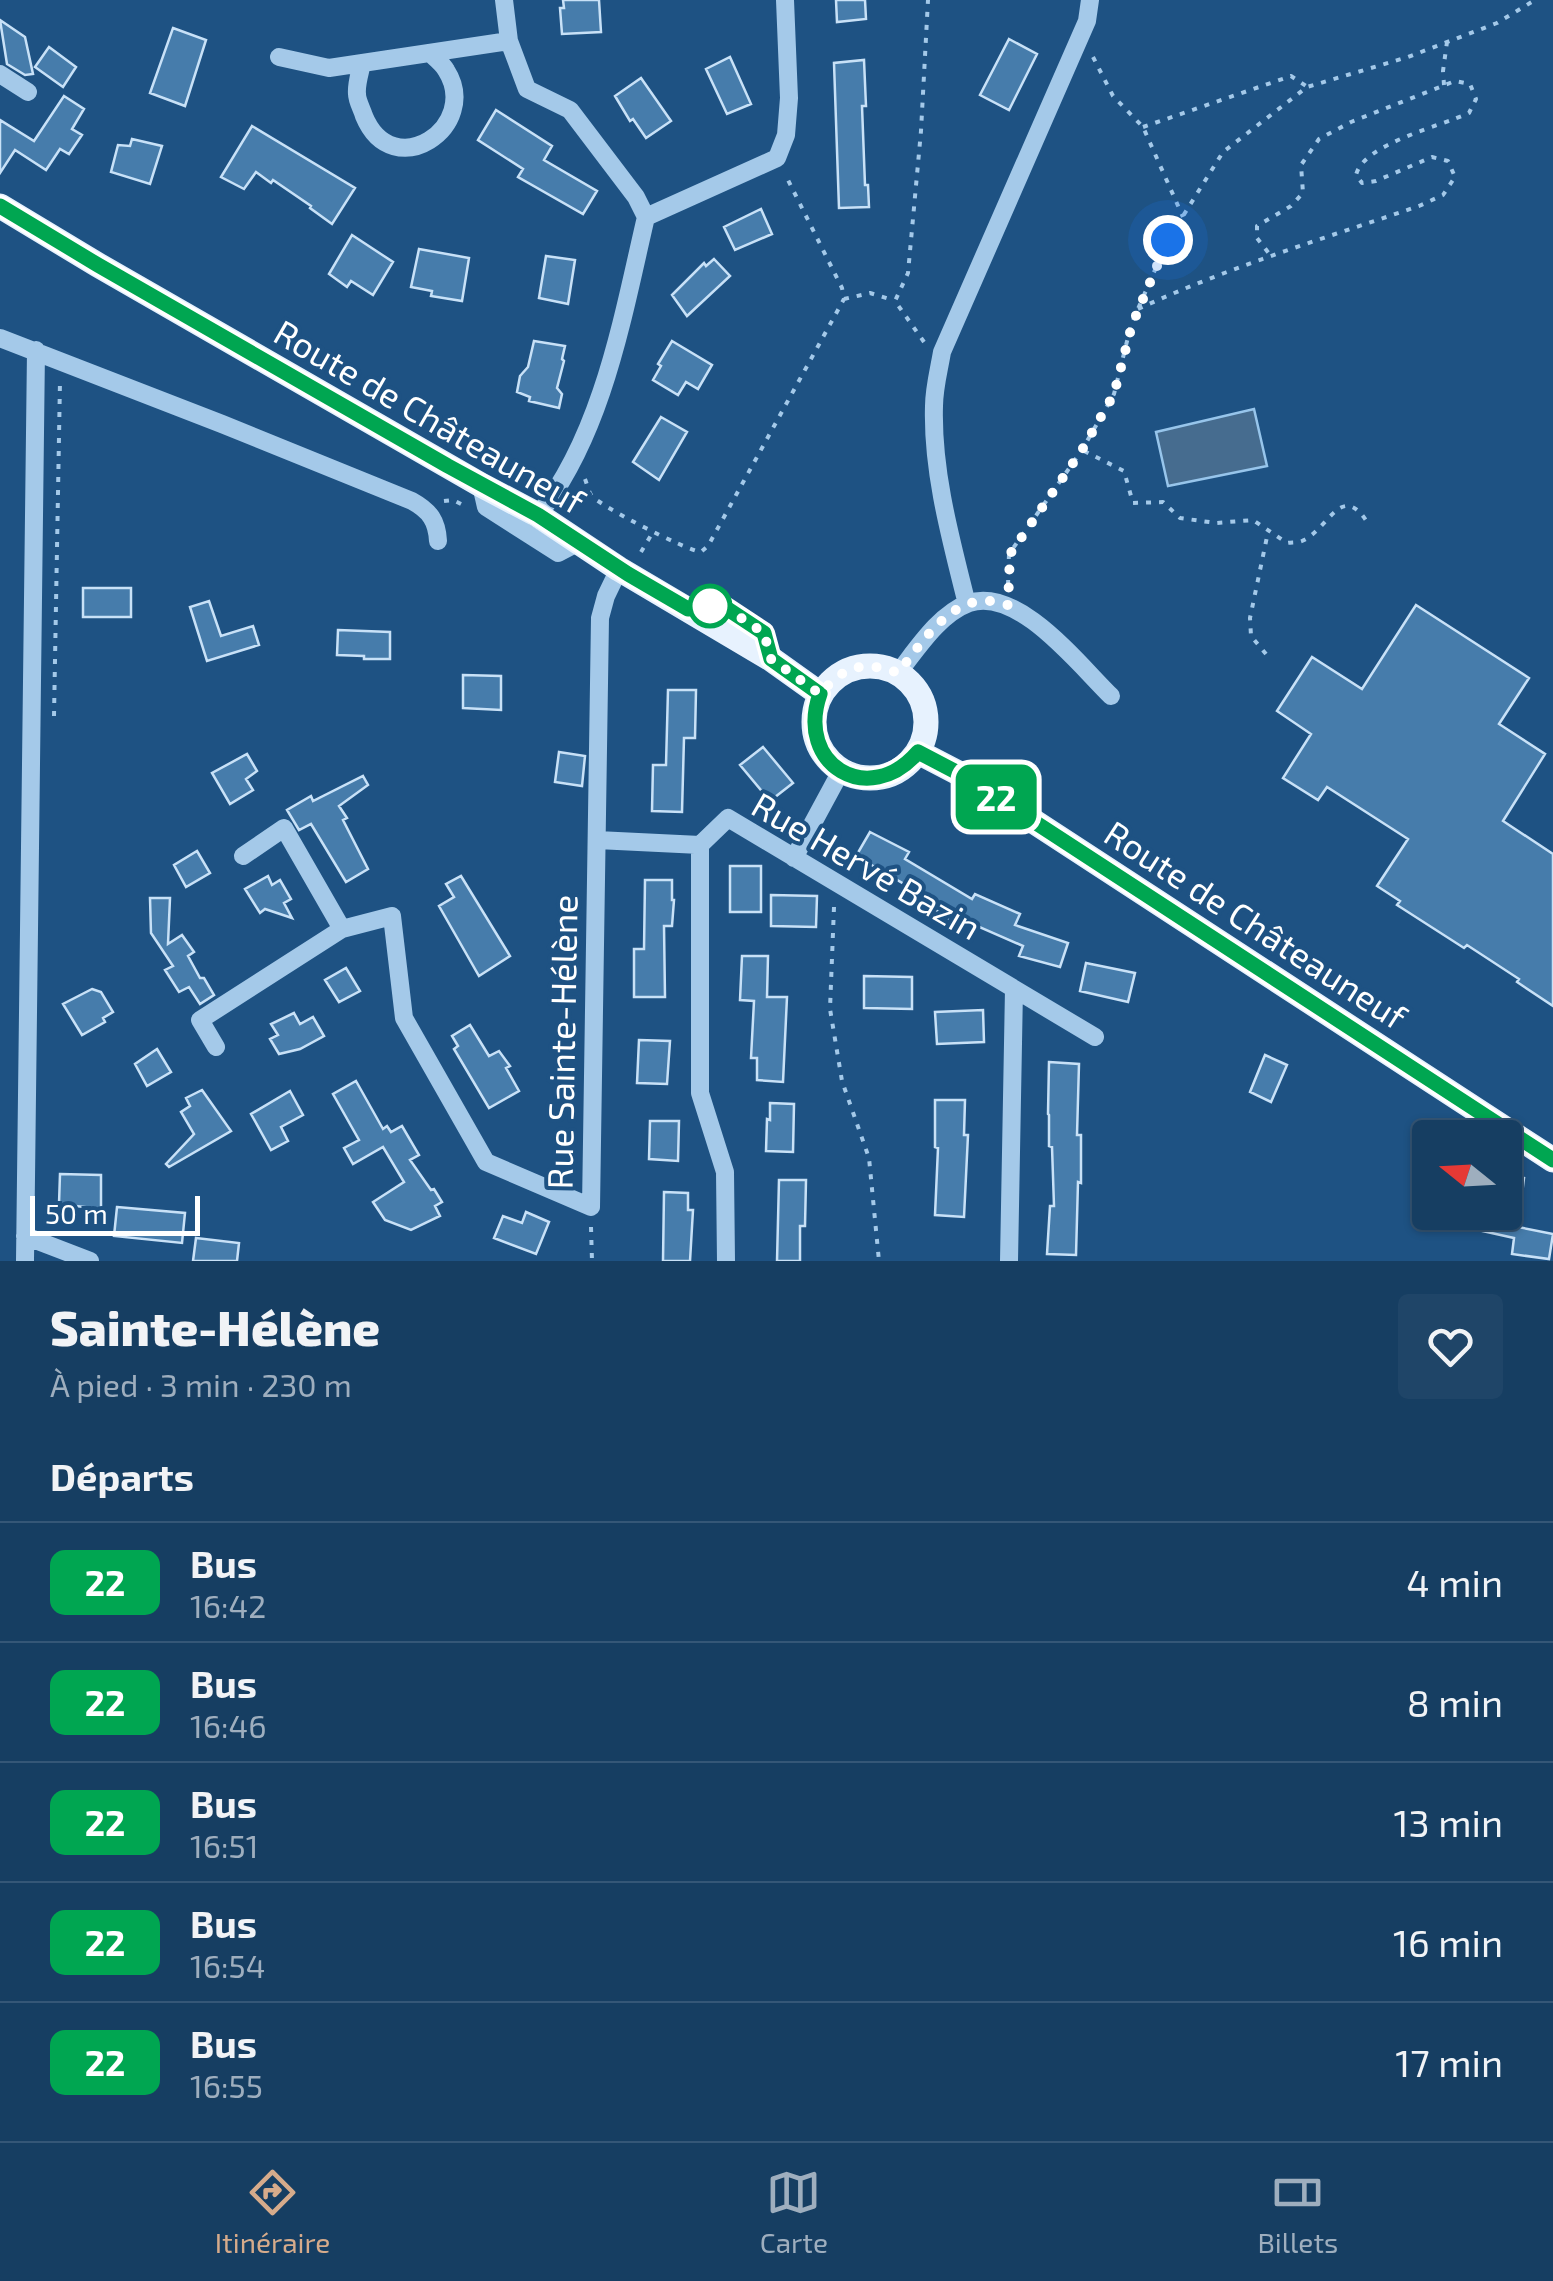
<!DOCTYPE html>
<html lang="fr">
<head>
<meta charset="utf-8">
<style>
	:root { --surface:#163e62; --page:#1f4568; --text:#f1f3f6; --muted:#9eaebe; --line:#355777; --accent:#d6ab8b }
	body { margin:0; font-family:"Exo 2",sans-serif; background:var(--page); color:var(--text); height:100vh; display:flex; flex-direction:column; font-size:38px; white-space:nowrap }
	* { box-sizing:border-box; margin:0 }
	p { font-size:32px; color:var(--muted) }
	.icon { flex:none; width:55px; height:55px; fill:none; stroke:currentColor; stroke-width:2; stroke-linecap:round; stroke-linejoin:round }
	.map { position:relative; height:1261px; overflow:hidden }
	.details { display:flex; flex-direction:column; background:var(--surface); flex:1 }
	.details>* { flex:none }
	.badge { padding:0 20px; border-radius:15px; font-size:35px; line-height:65px }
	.needle { width:65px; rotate:288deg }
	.fabs { position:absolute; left:1412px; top:1120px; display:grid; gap:20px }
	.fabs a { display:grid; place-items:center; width:110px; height:110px; border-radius:10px; background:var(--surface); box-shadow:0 2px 8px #0004,0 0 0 2px var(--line); font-size:50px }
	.scale { position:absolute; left:30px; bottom:25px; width:170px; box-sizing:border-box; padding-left:10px; border:5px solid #fff; border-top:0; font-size:28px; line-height:35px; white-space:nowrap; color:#fff; -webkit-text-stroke:8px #1e5283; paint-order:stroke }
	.you { position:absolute; width:50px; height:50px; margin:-25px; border:8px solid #fff; border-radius:50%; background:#1a73e8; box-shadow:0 0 0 15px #1a73e833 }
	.map>.badge { position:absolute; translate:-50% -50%; box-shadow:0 0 0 5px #fff }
	h2 { padding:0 50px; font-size:38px; line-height:90px }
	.round { display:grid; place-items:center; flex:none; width:105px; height:105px; border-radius:10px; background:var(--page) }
	.summary { display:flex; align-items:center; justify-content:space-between; height:170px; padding:0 50px }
	h1 { font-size:48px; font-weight:800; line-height:75px }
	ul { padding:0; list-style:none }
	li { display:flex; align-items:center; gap:30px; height:120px; padding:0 50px; border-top:2px solid var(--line) }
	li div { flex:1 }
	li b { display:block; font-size:38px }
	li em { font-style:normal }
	li .badge { min-width:110px; font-weight:700; text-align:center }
	.menu { display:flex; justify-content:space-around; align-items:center; height:140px; border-top:2px solid var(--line); background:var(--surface); font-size:28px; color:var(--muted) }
	.menu a { display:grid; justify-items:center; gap:5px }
	.menu .active { color:var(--accent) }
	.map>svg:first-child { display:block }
	.water { fill:#466c8f; stroke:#97c5eb; stroke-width:2.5 }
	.building { fill:#467cab; stroke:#c8e1f7; stroke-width:2.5 }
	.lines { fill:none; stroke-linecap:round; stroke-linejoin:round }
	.path { stroke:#a4c9e9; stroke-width:4; stroke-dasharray:5 8; stroke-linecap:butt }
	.minor { stroke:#a4c9e9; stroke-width:18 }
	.major { stroke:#e7f2fe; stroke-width:25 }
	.line-casing { stroke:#fff; stroke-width:22 }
	.line { stroke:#00a651; stroke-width:15 }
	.walk { stroke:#fff; stroke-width:10; stroke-dasharray:0 18 }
	.stop-dot { fill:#fff; stroke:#00a651; stroke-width:5 }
	.labels { text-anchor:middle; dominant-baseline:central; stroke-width:8; stroke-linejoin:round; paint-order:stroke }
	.street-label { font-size:35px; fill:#fff; stroke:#1e5283 }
</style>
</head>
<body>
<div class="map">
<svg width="1553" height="1261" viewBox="0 0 1553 1261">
	<rect width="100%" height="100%" fill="#1e5283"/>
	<path class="water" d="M1254,409L1267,466L1168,486L1156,432Z"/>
	<path class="building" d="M563,0H599L601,32L562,34L560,8H564Z
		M836,0H865L866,19L837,22Z
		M0,20L25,37L33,74L25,75L7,64Z
		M173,28L206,40L185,106L150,93Z
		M1009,39L1037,54L1009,110L980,95Z
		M49,47L76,67L63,87L35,67Z
		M730,57L751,104L727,114L706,69Z
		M864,60L866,106H862L865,185H868L869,207L839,208L834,63Z
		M641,78L671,121L646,138L633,119L630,121L615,96Z
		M64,96L84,109L72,129L82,135L69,154L60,149L46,170L15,150L0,173V120L34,141Z
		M496,110L552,146L544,160L597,191L583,214L518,177L523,169L478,140Z
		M252,126L355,188L332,224L310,208L311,206L273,180L271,183L256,172L244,189L221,177Z
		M132,139L162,146L150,184L111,172L118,145L130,146Z
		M761,209L772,234L735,250L724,227Z
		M352,235L393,262L373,295L351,281L347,287L329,274Z
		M419,249L469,258L462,301L431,296L432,291L411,287Z
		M546,256L575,260L568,304L539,298Z
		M714,259L730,276L687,316L672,295L704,263L706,266Z
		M534,341L565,346L562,359L564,361L557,388L562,394L559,408L529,401L530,397L517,392L520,376L528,367Z
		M672,341L712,365L698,389L686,382L678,395L653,380L661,366L658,364Z
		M661,417L687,432L659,480L633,462Z
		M83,588H131V617H83Z
		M209,601L221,636L253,626L259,645L207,661L190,607Z
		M1416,605L1529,678L1499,724L1545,754L1503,821L1553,854V1006L1517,982L1519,979L1467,945L1464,948L1397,905L1400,901L1377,886L1408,839L1327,787L1318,800L1283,778L1311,734L1277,711L1312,657L1362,689Z
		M338,630L390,632V659H364V656L337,655Z
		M463,675L501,676V710L463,708Z
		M668,690H696L695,738H684L682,812L652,811L653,765H666Z
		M763,747L793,783L770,801L740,765Z
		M559,752L585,756L582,786L555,782Z
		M247,754L257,771L246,779L253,790L230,804L212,773Z
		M363,776L368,785L339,806L347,818L343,820L368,869L346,882L311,824L299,830L287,810L311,796L313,801Z
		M870,832L909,852L905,859L972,899L975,894L1020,914L1015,925L1068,943L1060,967L1019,956L1023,946L950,914L948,918L913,896L916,891L856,856Z
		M197,851L210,873L186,887L174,865Z
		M730,866H761V912H730Z
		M268,876L272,885L280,880L291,899L284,903L292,918L265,909L260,913L245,889Z
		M461,876L510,956L479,976L439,906L454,897L446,884Z
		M645,880H672V900H674L672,926H664L665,997H634V949H644Z
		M771,895L817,896L816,927L771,926Z
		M150,898H170L168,944L182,935L194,952L188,956L200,978H204L214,995L200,1004L189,987L179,992L165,970L173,966L151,933Z
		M742,956H768L767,997H787L783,1082L757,1080V1058H751L754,1001L740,1000Z
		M1086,963L1135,973L1128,1002L1080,991Z
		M346,968L360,991L339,1002L325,980Z
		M864,976L912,977V1009L864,1008Z
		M92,989L101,992L113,1012L103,1018L105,1022L82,1035L63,1004Z
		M983,1010L984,1042L937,1044L935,1012Z
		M294,1013L300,1024L313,1017L324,1036L300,1049L279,1054L270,1039L278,1035L271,1024Z
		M470,1025L489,1056L499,1051L510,1066L506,1068L519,1091L489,1108L454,1049L458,1046L452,1036Z
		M639,1040L670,1041L667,1084L637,1083Z
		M157,1049L171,1072L147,1086L135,1064Z
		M1265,1055L1287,1065L1271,1102L1250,1092Z
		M1049,1062L1079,1064L1077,1135H1081V1183L1078,1182L1076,1255L1047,1254L1050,1206H1054L1052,1147L1049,1146V1115L1048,1114Z
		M356,1081L383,1129L387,1126L391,1132L402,1126L419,1155L410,1160L431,1190L434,1189L442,1202L435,1206L440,1216L411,1230L385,1220L373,1202L404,1182L383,1147L353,1164L344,1148L359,1140L333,1094Z
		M202,1090L231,1131L169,1167L166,1164L194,1134L181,1112L190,1106L186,1098Z
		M290,1091L303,1115L281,1127L288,1141L271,1150L251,1114Z
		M935,1100H965L964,1135H968L964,1217L935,1215L938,1148L935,1147Z
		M770,1103L794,1104L793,1152L766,1151L767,1119L770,1120Z
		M650,1121H679L678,1161L649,1159Z
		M60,1174L101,1175V1209L59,1204Z
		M1505,1174L1524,1178L1518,1227L1553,1234L1549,1259L1512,1254L1514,1238L1478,1230L1481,1212H1505Z
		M779,1180H806L805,1226H800V1261H777Z
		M664,1192L688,1193V1210H693L690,1261H663Z
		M117,1207L185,1213L182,1243L114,1236Z
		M526,1212L549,1222L536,1254L494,1238L503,1216L522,1223Z
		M196,1238L239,1243L237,1261H193Z"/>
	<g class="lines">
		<path class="path" d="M1093,57L1113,96L1143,127L1183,217
			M1444,85L1443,71L1447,42
			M1143,127L1291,76L1306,86
			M844,299L870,293L893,300
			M1138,309C1229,267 1325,238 1419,206L1443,195L1455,177L1448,161L1432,157L1376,181L1362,183L1356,175C1363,144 1441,126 1469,113L1476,99L1470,84L1455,81L1351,122L1319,139L1301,165L1303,193L1291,206L1257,226V238L1271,256
			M924,342L895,301L908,273L921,131L928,0
			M1084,451L1124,471L1133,503L1163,502L1180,518L1216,523L1253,520L1287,543C1293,542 1299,543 1304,540C1330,527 1342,480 1369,525
			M585,479C587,484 588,490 591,495C599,506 686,550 701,552L708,546L844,299L842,288L786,176
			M444,501L453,500L463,505
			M641,552L653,532
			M1008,585L1009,554L1082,450L1114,394L1131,325L1168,240L1223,152L1307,87L1408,57L1497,23L1535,0
			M1266,654L1251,636L1250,618L1268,532
			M54,716L60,381
			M834,907L830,1009L842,1081L869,1158L879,1261
			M591,1227L592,1261"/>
		<path class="minor" d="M504,0L509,41L527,89L570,110L636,197L646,217C623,315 603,434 538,515
			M279,57L329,68L509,41
			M362,63C360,73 356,84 357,94C357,101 362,109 364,116C393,186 482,126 446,70C443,64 435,58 430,53
			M0,74L28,92
			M646,217L777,158L786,135L789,98L785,0
			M0,338L222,424L412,501C430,511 437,521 438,541
			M481,485L486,507L558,553L579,542
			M967,604C951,540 932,472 934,406C934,388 939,370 942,352L1087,21L1090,0
			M688,609L720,604L764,633L771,659
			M898,673C917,649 939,614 969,603C1018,586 1079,665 1111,696
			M597,840L700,845L728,818L1095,1037
			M700,845V1093L725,1172L726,1261
			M243,856L284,828L342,929
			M794,858L841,771
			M216,1047L200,1020L342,929L392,916L404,1018L486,1162L591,1207L600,618L606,596L619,569
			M25,1236L90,1261
			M25,1261L36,350
			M1009,1261L1014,989"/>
		<path class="major" d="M0,206L98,265L481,485L538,515L619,569L771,659L820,694
			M814 722a56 56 0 1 1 112 0a56 56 0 1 1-112 0Z
			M918,752L964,776L1553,1160"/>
	</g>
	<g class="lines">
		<defs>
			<path id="line" d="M0,206L98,265L448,466L538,515L628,574L688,609L720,604L764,633L771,659L820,694C795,765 869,809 918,752L964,776L1553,1160"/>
		</defs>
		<use href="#line" class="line-casing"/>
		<use href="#line" class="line"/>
		<path class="walk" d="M710,606L720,604L764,633L771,659L820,694C844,666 863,660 898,673C919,647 946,602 984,601C991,600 1000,603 1008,605L1010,554L1082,450L1114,394L1132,325L1168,240"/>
	</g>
	<circle class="stop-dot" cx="710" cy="606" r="20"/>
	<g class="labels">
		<g class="street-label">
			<text transform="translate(430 416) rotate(30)">Route de Châteauneuf</text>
			<text transform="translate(867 865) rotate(30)">Rue Hervé Bazin</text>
			<text transform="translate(1256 924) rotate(33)">Route de Châteauneuf</text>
			<text transform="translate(561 1042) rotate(-89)">Rue Sainte-Hélène</text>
		</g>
	</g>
</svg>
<div class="fabs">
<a><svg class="needle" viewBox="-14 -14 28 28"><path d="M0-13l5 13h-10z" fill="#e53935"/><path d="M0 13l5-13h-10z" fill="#9eaebe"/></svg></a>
</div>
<div class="scale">50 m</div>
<div class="you" style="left:1168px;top:240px"></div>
<b class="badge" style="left:996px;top:797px;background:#00a651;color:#fff">22</b>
</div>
<section class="details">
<div class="summary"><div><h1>Sainte-Hélène</h1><p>À pied · 3 min · 230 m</p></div><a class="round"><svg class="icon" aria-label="heart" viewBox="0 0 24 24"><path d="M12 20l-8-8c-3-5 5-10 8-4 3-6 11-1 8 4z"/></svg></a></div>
<h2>Départs</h2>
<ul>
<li><span class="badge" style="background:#00a651;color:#fff">22</span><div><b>Bus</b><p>16:42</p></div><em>4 min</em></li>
<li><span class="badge" style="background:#00a651;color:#fff">22</span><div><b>Bus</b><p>16:46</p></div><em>8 min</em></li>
<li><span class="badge" style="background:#00a651;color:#fff">22</span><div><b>Bus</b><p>16:51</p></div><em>13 min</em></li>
<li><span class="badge" style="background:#00a651;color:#fff">22</span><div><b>Bus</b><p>16:54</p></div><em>16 min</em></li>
<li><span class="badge" style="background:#00a651;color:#fff">22</span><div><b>Bus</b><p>16:55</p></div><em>17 min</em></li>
</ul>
</section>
<nav class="menu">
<a class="active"><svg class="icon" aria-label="directions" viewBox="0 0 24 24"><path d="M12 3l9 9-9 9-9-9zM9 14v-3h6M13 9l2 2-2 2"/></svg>Itinéraire</a>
<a><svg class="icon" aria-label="map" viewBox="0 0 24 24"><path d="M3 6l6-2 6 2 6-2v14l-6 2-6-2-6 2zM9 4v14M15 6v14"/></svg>Carte</a>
<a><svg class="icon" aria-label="tickets" viewBox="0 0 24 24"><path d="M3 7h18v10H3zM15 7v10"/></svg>Billets</a>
</nav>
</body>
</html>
